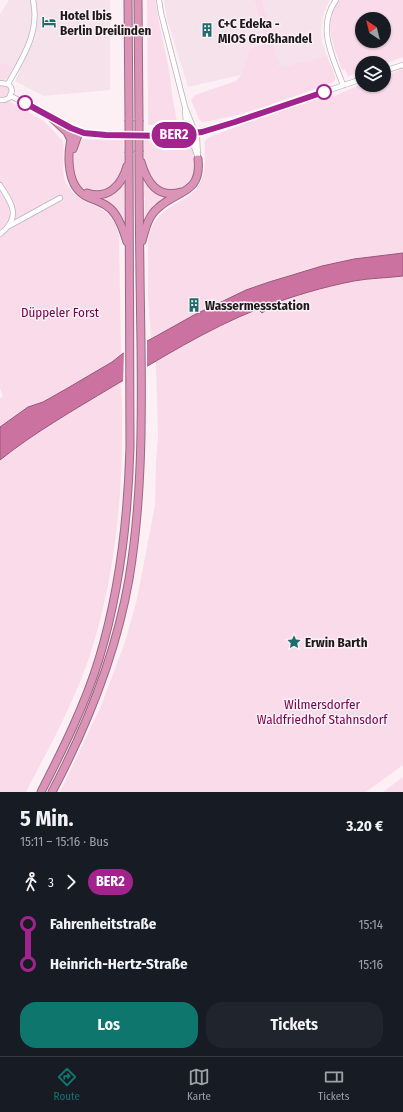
<!DOCTYPE html>
<html lang="de">
<head>
<meta charset="utf-8">
<style>
	:root { --surface:#171b24; --page:#20242c; --text:#f1f3f6; --muted:#9ea1a6; --line:#363941; --accent:#0f766e }
	body { margin:0; font-family:"Fira Sans Condensed",sans-serif; background:var(--page); color:var(--text); height:100vh; display:flex; flex-direction:column; font-size:15px; white-space:nowrap }
	* { box-sizing:border-box; margin:0 }
	p { font-size:13px; color:var(--muted) }
	.icon { flex:none; width:22px; height:22px; fill:none; stroke:currentColor; stroke-width:2; stroke-linecap:round; stroke-linejoin:round }
	.map { position:relative; height:792px; overflow:hidden }
	.panel { display:flex; flex-direction:column; background:var(--surface); flex:1 }
	.panel>* { flex:none }
	.badge { padding:0 8px; border-radius:13px; font-size:14px; line-height:26px }
	.needle { width:26px; rotate:325deg }
	.controls { position:absolute; left:355px; top:12px; display:grid; gap:8px }
	.controls a { display:grid; place-items:center; width:36px; height:36px; border-radius:50%; background:var(--surface); box-shadow:0 1px 3px #0004; font-size:20px }
	.map>.badge { position:absolute; translate:-50% -50%; box-shadow:0 0 0 2px #fff }
	.legs { display:flex; align-items:center; gap:6px; height:44px; padding:0 20px; font-size:13px }
	.legs p { margin-inline-start:auto }
	.head { display:flex; align-items:center; justify-content:space-between; height:68px; padding:0 20px }
	h1 { font-size:22px; font-weight:700; line-height:30px }
	.cta { display:flex; gap:8px; margin-top:auto; padding:8px 20px }
	.cta a { flex:1; height:46px; border-radius:16px; background:var(--accent); color:#fff; font-size:16px; font-weight:700; line-height:46px; text-align:center }
	.cta a+a { background:var(--page); color:var(--text) }
	ul { padding:0 20px; list-style:none }
	li { display:flex; align-items:center; gap:14px; height:40px; font-size:15px }
	li i { display:grid; place-items:center; width:6px; height:100%; margin:0 5px; background:currentColor }
	li i::after { content:''; width:10px; height:10px; margin:-5px; border:3px solid; border-radius:50%; background:var(--surface) }
	li p { margin-inline-start:auto }
	li:first-child i { background:linear-gradient(#0000 50%,currentColor 0) }
	li:last-child i { background:linear-gradient(currentColor 50%,#0000 0) }
	.menu { display:flex; justify-content:space-around; align-items:center; height:56px; border-top:1px solid var(--line); background:var(--surface); font-size:11px; color:var(--muted) }
	.menu a { display:grid; justify-items:center; gap:2px }
	.menu .active { color:var(--accent) }
	.map>svg:first-child { display:block }
	.built { fill:#f5e2eb }
	.green { fill:#fadbe9; fill-rule:evenodd }
	.water { fill:#cc72a1; stroke:#985779 }
	.pier { fill:#fcf0f5 }
	.lines { fill:none; stroke-linecap:round; stroke-linejoin:round }
	.minor-casing { stroke:#beb3b8; stroke-width:6 }
	.highway-casing { stroke:#986980; stroke-width:9 }
	.minor { stroke:#fff; stroke-width:4.5 }
	.highway { stroke:#db94b7; stroke-width:7 }
	.highway-bridge-casing { stroke:#986980; stroke-width:9; stroke-linecap:butt }
	.highway-bridge { stroke:#db94b7; stroke-width:7 }
	.line-1-casing { stroke:#fff; stroke-width:9 }
	.line-1 { stroke:#a3238e; stroke-width:6 }
	.stop-1-dot { fill:#fff; stroke:#a3238e; stroke-width:2 }
	.labels { text-anchor:middle; dominant-baseline:central; stroke-width:3; stroke-linejoin:round; paint-order:stroke }
	.poi-label { font-size:13px; font-weight:bold; fill:#1d191b; stroke:#fcf0f5; text-anchor:start }
	.park-label { font-size:13px; fill:#780450; stroke:#fcf0f5 }
</style>
</head>
<body>
<div class="map">
<svg width="403" height="792" viewBox="0 0 403 792">
	<rect width="100%" height="100%" fill="#fcf0f5"/>
	<path class="built" d="M9,0H110V90L43,96L15,81L20,71L0,62V14Z
		M164,0H254L265,44L250,48L241,75L188,87L167,19Z
		M262,0H330L324,12L321,29L322,42L327,56L280,67Z"/>
	<path class="green" d="M147,0H155L160,28L169,69L173,101L177,121V123H175L148,125Z
		M254,0H262L280,67L327,56L335,76V80L332,83C302,93 273,105 243,113C231,117 217,119 204,122L200,121L191,100L195,95L236,81L241,75L250,48L265,44Z
		M340,0H403V57L384,64L362,63V72L348,76L345,69L342,70C335,47 320,22 340,0ZM362,19H384V41H362Z
		M0,62L14,68L7,79L0,81Z
		M403,69V253C350,258 296,270 246,290C213,304 182,321 151,339L148,295V239C158,199 187,209 201,181C207,169 204,154 205,141L208,138L263,116L329,95L334,96L362,84L384,85V76Z
		M0,85H7L11,90L8,96L4,98L0,97Z
		M9,101L44,121L63,141C65,154 61,168 65,181C74,203 93,200 108,214C115,220 117,228 119,236L121,353L112,362L66,389L43,402L28,407L0,427V398L3,396L0,388V103Z
		M79,139L123,140C123,150 126,163 122,173C115,193 83,200 75,178C70,165 75,150 79,139Z
		M158,139C167,139 178,139 186,143C193,146 193,152 194,158C202,195 155,203 145,168C143,159 144,149 144,140Z
		M125,176V228L121,220L91,195L99,196Z
		M144,177L172,194L144,225L145,197H144Z
		M403,276V765L366,792H60L101,706L125,642L137,599L155,505L156,462L158,437L156,361L226,322L258,309L265,311L264,307C293,296 323,287 353,281C370,278 387,278 403,276Z
		M120,382C123,400 122,419 122,437C122,508 112,588 90,655C74,703 49,748 26,792H0V460L38,432Z
		M403,777V792H383Z"/>
	<path class="water" d="M403,253V276C387,278 370,278 354,281C323,287 293,296 264,307L265,311L262,313L258,309C207,329 160,359 112,387C74,410 35,432 0,460V427L28,407L43,402L66,389L112,362L122,354L151,339L194,315L246,290L269,282L322,266L354,259Z"/>
	<path class="pier" d="M147,338V368L123,383L124,350Z"/>
	<g class="lines">
		<defs>
			<path id="minor" d="M159,0L161,13L185,107L197,137L198,159
				M336,0C316,28 333,57 343,85
				M384,71L403,65
				M0,83L8,84L11,87L12,91L9,98L4,100H0
				M8,84C23,57 40,32 33,0
				M11,96L54,119
				M185,109L186,124L197,155
				M60,123L79,132L92,135H168L189,134L235,122L362,79
				M171,137C181,138 187,139 193,146
				M0,185C12,204 22,217 0,234
				M9,226L60,198"/>
			<path id="highway" d="M128,0L129,120
				M138,0L139,120
				M52,118L67,132L71,140
				M74,130C67,148 65,183 84,195C95,201 108,203 115,214C121,222 124,232 127,242
				M73,149L79,132
				M141,162C147,182 157,199 181,192
				M87,193C108,200 122,185 127,166
				M142,241C145,230 148,216 158,208C177,190 202,194 198,159
				M41,792C63,749 85,705 99,659C120,590 128,519 130,447L129,153
				M52,792C87,726 116,654 129,579C142,501 142,422 141,343C140,280 139,216 139,152"/>
		</defs>
		<use href="#minor" class="minor-casing"/>
		<use href="#highway" class="highway-casing"/>
		<use href="#minor" class="minor"/>
		<use href="#highway" class="highway"/>
		<defs>
			<path id="highway-bridge" d="M129,120V153
				M139,120V152"/>
		</defs>
		<use href="#highway-bridge" class="highway-bridge-casing"/>
		<use href="#highway-bridge" class="highway-bridge"/>
	</g>
	<g class="lines">
		<defs>
			<path id="line-1" d="M25,103L71,128L84,133L106,135L168,136L202,132L235,122L324,92"/>
		</defs>
		<use href="#line-1" class="line-1-casing"/>
		<use href="#line-1" class="line-1"/>
	</g>
	<defs>
		<symbol id="hotel-bare" viewBox="-9 -9 18 18"><path d="M-6-4.5h1.5V1H6V5H4.5V3h-9V5H-6ZM-4 0a1.8 1.8 0 1 1 3.6 0ZM.5 0V-2.5h3Q6-2.5 6 0Z" fill="#1f6c6f" stroke="#fcf0f5" stroke-width="2.5" paint-order="stroke"/></symbol>
		<symbol id="building-bare" viewBox="-9 -9 18 18"><path d="M-4-6H4V6H1V3H-1V6H-4ZM-2.5-4.3h1.7v1.8h-1.7ZM.8-4.3h1.7v1.8H.8ZM-2.5-1h1.7V.8h-1.7ZM.8-1h1.7V.8H.8Z" fill="#1f6c6f" stroke="#fcf0f5" stroke-width="2.5" paint-order="stroke"/></symbol>
		<symbol id="sight-bare" viewBox="-9 -9 18 18"><path d="M0-6L1.8-2.2L6-1.7L2.9 1.2L3.7 5.4L0 3.3L-3.7 5.4L-2.9 1.2L-6-1.7L-1.8-2.2Z" fill="#1f6c6f" stroke="#fcf0f5" stroke-width="2.5" paint-order="stroke"/></symbol>
	</defs>
	<g fill-rule="evenodd">
		<use href="#hotel-bare" x="39" y="12" width="20" height="20"/>
		<use href="#building-bare" x="197" y="20" width="20" height="20"/>
		<use href="#building-bare" x="184" y="295" width="20" height="20"/>
		<use href="#sight-bare" x="284" y="632" width="20" height="20"/>
	</g>
	<g class="stop-1-dot">
		<circle cx="324" cy="92" r="7"/>
		<circle cx="25" cy="103" r="7"/>
	</g>
	<g class="labels">
		<g class="poi-label">
			<text x="60" y="15">Hotel Ibis<tspan x="60" dy="15">Berlin Dreilinden</tspan></text>
			<text x="218" y="23">C+C Edeka -<tspan x="218" dy="15">MIOS Großhandel</tspan></text>
			<text x="205" y="305">Wassermessstation</text>
			<text x="305" y="642">Erwin Barth</text>
		</g>
		<g class="park-label">
			<text x="60" y="312">Düppeler Forst</text>
			<text x="322" y="704">Wilmersdorfer<tspan x="322" dy="15">Waldfriedhof Stahnsdorf</tspan></text>
		</g>
	</g>
</svg>
<div class="controls">
<a><svg class="needle" viewBox="-14 -14 28 28"><path d="M0-13l5 13h-10z" fill="#e53935"/><path d="M0 13l5-13h-10z" fill="#9ea1a6"/></svg></a>
<a><svg class="icon" aria-label="layers" viewBox="0 0 24 24"><path d="M12 4l9 5-9 5-9-5zM3 14l9 5 9-5"/></svg></a>
</div>
<b class="badge" style="left:174px;top:135px;background:#a3238e;color:#fff">BER2</b>
</div>
<section class="panel">
<div class="head"><div><h1>5 Min.</h1><p>15:11 – 15:16 · Bus</p></div><b>3.20 €</b></div>
<div class="legs"><svg class="icon" aria-label="walk" viewBox="0 0 24 24"><circle cx="13" cy="4" r="2"/><path d="M13 8l-2 6 4 7M11 14l-3 7M7 12l3-4h3l4 4"/></svg>3<svg class="icon" aria-label="forward" viewBox="0 0 24 24"><path d="M9 5l7 7-7 7"/></svg><b class="badge" style="background:#a3238e;color:#fff">BER2</b></div>
<ul>
<li><i style="color:#a3238e"></i><b>Fahrenheitstraße</b><p>15:14</p></li>
<li><i style="color:#a3238e"></i><b>Heinrich-Hertz-Straße</b><p>15:16</p></li>
</ul>
<div class="cta"><a>Los</a><a>Tickets</a></div>
</section>
<nav class="menu">
<a class="active"><svg class="icon" aria-label="directions" viewBox="0 0 24 24"><path d="M12 3l9 9-9 9-9-9zM9 14v-3h6M13 9l2 2-2 2"/></svg>Route</a>
<a><svg class="icon" aria-label="map" viewBox="0 0 24 24"><path d="M3 6l6-2 6 2 6-2v14l-6 2-6-2-6 2zM9 4v14M15 6v14"/></svg>Karte</a>
<a><svg class="icon" aria-label="tickets" viewBox="0 0 24 24"><path d="M3 7h18v10H3zM15 7v10"/></svg>Tickets</a>
</nav>
</body>
</html>
